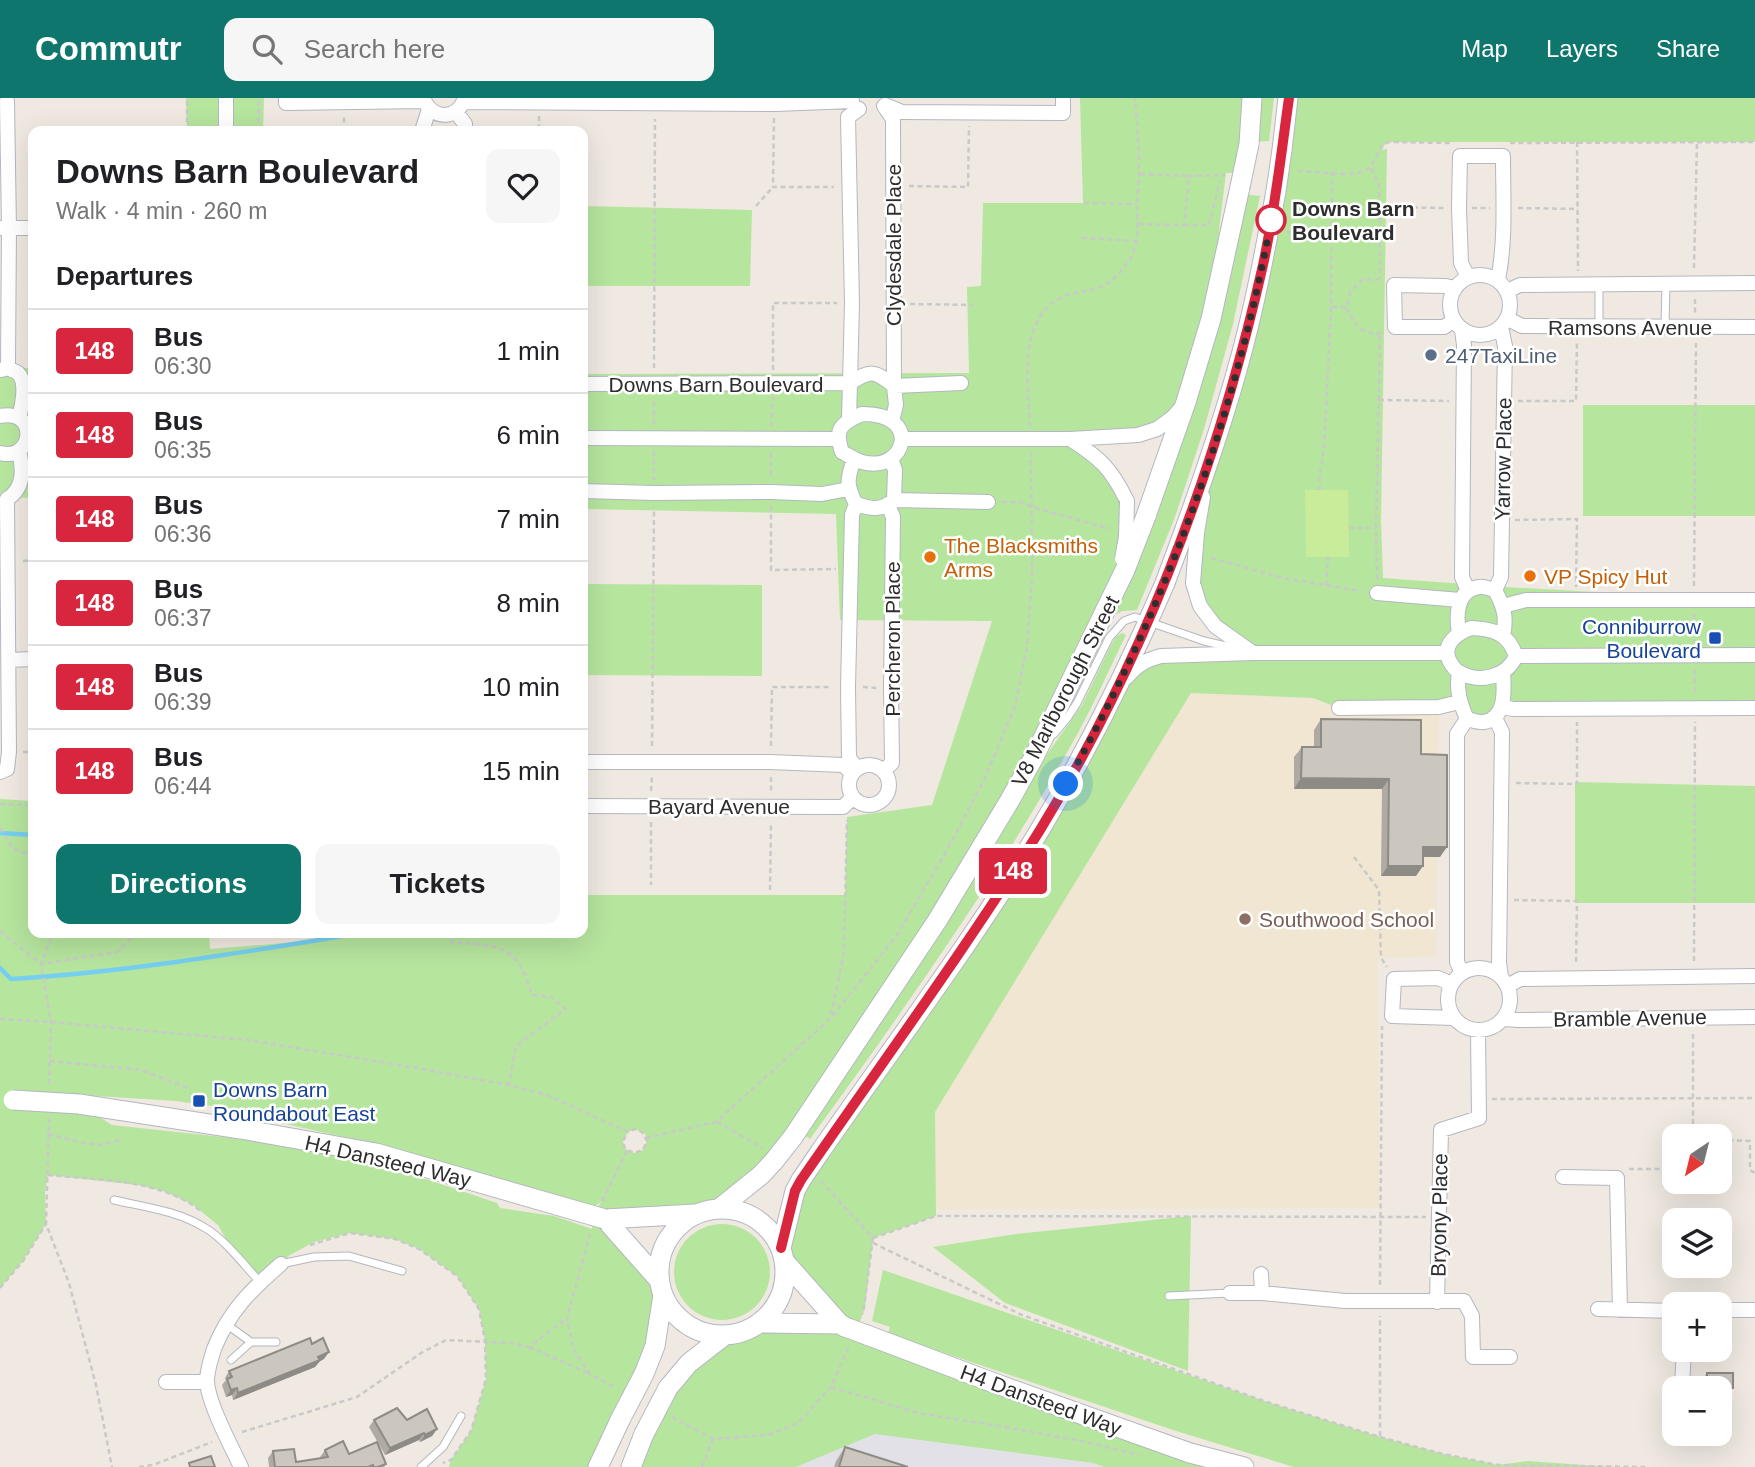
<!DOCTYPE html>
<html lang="en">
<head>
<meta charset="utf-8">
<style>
	:root { --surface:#fff; --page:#f6f6f6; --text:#202124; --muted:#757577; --line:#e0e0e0; --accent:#0f766e }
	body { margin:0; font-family:Arial,sans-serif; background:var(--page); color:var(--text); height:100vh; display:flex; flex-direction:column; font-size:26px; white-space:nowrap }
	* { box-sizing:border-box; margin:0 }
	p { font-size:23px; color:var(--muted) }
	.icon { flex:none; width:38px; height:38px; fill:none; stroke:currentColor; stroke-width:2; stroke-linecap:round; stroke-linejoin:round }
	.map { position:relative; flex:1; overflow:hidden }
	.side { position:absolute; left:28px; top:28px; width:560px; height:812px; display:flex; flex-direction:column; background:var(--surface); border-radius:14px; box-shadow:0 7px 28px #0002 }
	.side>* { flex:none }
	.badge { padding:0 14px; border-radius:5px; font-size:24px; line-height:46px }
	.needle { width:46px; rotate:215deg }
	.buttons { position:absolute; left:1662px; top:1026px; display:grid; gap:14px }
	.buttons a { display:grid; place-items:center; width:70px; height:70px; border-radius:14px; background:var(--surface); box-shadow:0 7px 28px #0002; font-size:35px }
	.you { position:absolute; width:35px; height:35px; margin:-18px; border:5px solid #fff; border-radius:50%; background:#1a73e8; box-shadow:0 0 0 10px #1a73e833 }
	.map>.badge { position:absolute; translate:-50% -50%; box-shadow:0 0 0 4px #fff }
	h2 { padding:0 28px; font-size:26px; line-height:63px }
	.round { display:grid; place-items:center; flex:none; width:74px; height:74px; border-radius:14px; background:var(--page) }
	.headline { display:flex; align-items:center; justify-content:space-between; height:119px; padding:0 28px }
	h1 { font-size:33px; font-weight:700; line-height:52px }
	.action { display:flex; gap:14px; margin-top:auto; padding:14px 28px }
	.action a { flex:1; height:80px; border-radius:14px; background:var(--accent); color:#fff; font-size:28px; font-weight:700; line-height:80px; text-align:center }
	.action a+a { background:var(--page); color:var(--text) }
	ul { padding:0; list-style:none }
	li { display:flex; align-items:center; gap:21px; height:84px; padding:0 28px; border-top:2px solid var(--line) }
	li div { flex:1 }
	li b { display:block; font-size:26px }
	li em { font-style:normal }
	li .badge { min-width:77px; font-weight:700; text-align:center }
	header { display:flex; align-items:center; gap:42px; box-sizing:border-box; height:98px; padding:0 35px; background:var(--accent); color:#fff }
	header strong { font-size:33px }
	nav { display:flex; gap:38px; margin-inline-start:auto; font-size:24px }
	.search { width:490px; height:63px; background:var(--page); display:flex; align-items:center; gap:18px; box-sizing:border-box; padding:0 24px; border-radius:14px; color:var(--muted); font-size:26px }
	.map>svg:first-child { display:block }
	.industrial { fill:#e3e1e8 }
	.education { fill:#f0e6d1 }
	.green { fill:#b6e59e; fill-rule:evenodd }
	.pitch { fill:#c9ec9a }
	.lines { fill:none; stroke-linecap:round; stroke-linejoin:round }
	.stream { stroke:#75cff0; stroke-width:4.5 }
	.lane-casing { stroke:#b4b7c1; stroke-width:9 }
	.street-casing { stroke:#b4b7c1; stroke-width:16 }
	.secondary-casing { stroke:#b4b7c1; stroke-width:21 }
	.path { stroke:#c9c9c9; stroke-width:2.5; stroke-dasharray:5 3.5; stroke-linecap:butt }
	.lane { stroke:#fff; stroke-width:7 }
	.street { stroke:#fff; stroke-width:14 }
	.secondary { stroke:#fff; stroke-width:19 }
	.street-bridge-casing { stroke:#b4b7c1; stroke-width:16; stroke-linecap:butt }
	.secondary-bridge-casing { stroke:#b4b7c1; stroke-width:21; stroke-linecap:butt }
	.street-bridge { stroke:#fff; stroke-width:14 }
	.secondary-bridge { stroke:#fff; stroke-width:19 }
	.wall { fill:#afaba4 }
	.shaded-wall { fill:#8e8b86 }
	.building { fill:#cbc7bf; stroke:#8e8b86; stroke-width:2 }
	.line-casing { stroke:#fff; stroke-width:16 }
	.line { stroke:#d7263d; stroke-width:10 }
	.walk { stroke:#2e2e2e; stroke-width:7; stroke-dasharray:0 12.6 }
	.stop-dot { fill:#fff; stroke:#d7263d; stroke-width:3.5 }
	.service-dot { fill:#5c6f8a; stroke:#fff; stroke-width:2.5 }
	.food-dot { fill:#e8710a; stroke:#fff; stroke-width:2.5 }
	.transit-dot { fill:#1a4fb4; stroke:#fff; stroke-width:2.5 }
	.education-dot { fill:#8d6e63; stroke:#fff; stroke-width:2.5 }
	.labels { text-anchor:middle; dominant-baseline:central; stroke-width:5; stroke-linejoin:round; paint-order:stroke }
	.stop-label { font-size:21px; font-weight:bold; fill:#2e2e2e; stroke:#fff; text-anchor:start }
	.street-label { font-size:21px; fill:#2e2e2e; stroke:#fff }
	.service-label { font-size:21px; fill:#4e5e75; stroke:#fff; text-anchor:start }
	.food-label { font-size:21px; fill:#c56008; stroke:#fff; text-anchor:start }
	.transit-label { font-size:21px; fill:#164399; stroke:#fff; text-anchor:end }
	.education-label { font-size:21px; fill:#785e54; stroke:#fff; text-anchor:start }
</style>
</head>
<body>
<header>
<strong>Commutr</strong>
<div class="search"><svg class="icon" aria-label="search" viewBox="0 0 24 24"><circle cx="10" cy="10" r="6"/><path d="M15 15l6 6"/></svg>Search here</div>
<nav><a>Map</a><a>Layers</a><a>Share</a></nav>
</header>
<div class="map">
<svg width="1755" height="1369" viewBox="0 0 1755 1369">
	<rect width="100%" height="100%" fill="#efe9e1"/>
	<path class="industrial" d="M875,1336L1093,1365L1104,1369H796Z"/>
	<path class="education" d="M1191,595L1313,600L1339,610L1439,609L1436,858L1378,860L1379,1110L935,1111V1014Z"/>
	<path class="green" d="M186,0H264L263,33H187Z
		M1080,0H1246L1240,75H1226L1220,123L1211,221L1186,304L1157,331L1072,341L1127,403L1119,485L1034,659L793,1039L720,1110L707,1112L695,1116L606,1122L659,1182L655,1248L598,1369H449L451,1362L471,1333L486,1281L485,1243L479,1211L457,1178L419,1151L395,1141L350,1135L314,1144L290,1157L260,1184L234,1155L218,1127L192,1106L163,1093L138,1087L48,1077L45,1094L46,1126L23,1163L0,1190V701L33,703V835H209L210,851L409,835H583V797H845L847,719L932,707L992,523L840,522L836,416L583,411V276L969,275L967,189L981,188L983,105H1083ZM80,997L176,1003L226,1010L273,1023L401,1052L595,1108L602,1103L591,1117L592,1131L554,1118L500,1110L497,1105L429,1082L336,1058L241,1041L112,1027L79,1006ZM635,1031L645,1036L647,1043L643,1052L634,1055L625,1051L623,1043L628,1034Z
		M1261,0H1274L1269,43L1255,44Z
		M1294,0H1755V44H1388L1379,52L1387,51L1381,423L1383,480L1505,489L1755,503V606L1509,612L1457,636L1467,621L1459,604L1339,610L1313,600L1191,595L935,1014L936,1118L873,1140L865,1210L856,1233L1246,1369H1104L1093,1365L875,1336L796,1369H631L668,1290L729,1237L749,1231L760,1225L839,1226L785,1164L795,1093L967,846L1115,594L1147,562L1252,555L1200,508L1194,456Z
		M1243,96L1260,98L1233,226L1204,331L1175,419L1137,512L1122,513L1117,516L1113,515Z
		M583,108L752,112L750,188H583Z
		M0,270H33V400L0,399Z
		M1583,307H1755V418H1583Z
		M583,486L762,487V578L583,577Z
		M1122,535L1126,537C1110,569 1096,602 1079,633C1000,776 906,909 810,1041L801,1035L962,799L1045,659L1082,607L1111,547L1116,539Z
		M1575,684L1755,688V805H1575Z
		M1191,1118L1188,1273L1005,1205L933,1149L1016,1136Z
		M674 1174a48 48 0 1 1 96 0a48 48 0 1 1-96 0Z
		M883,1172L1267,1304L1380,1339L1443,1356L1498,1367L1528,1363L1611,1369H1646H1294L1176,1333L888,1236L890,1229L872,1223Z"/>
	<path class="pitch" d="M1305,392H1348L1349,459H1306Z"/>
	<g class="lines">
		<path class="stream" d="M0,735L33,737
			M0,870L11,881C128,874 245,854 361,835"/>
		<defs>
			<path id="lane" d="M1599,186V228
				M1665,228L1666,186
				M1054,636L1068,619L1077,605L1109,540L1124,523L1135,519L1204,543L1235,550
				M114,1102C145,1109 179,1113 207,1131C225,1142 245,1168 260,1184
				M281,1166L314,1159L349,1158L402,1173
				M1169,1198L1230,1195
				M226,1226L251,1244H276
				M231,1262L251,1244
				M421,1369L443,1349L461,1318"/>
			<path id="street" d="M286,0V5L424,3
				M423,0C432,22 457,23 465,0
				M7,3L9,130L8,270
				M464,4L775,6L852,3
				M885,7L902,14L1063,15V0
				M884,8L893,21L894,288L961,285
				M456,14L465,26V33
				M226,33V0
				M422,33L429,11
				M1,130H33
				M1450 207a30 30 0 1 1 60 0a30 30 0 1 1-60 0Z
				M1468,179L1461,165L1459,110L1460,58H1503C1503,99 1506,142 1498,182
				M1507,193L1520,187L1755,185
				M1508,221L1522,228L1755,229
				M1453,223L1444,229H1395L1394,187L1446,188L1455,190
				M1462,232L1464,247L1462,479L1468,493
				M1,272L8,270C9,271 17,274 18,275C28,285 22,308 19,320
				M583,286L850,285L852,205L848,19L859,11
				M862,316C923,315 906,376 862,364C855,362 848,357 842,354C834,331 841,325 862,316Z
				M0,318C39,310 34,364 0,355
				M849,321L850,285C871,272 874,272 894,288L896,307L892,323
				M583,340L838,341
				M903,341H1070L1138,337L1157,331L1172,320L1183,308
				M1070,341C1100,360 1111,370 1127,403
				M854,361C847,381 846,387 856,406C871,411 881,413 894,402L895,372L891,361
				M583,393L654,395L771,394L822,396L848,391
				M7,401C25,390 23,371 19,352
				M894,402L988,404
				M856,406L852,417L848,589L849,660L857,670
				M1197,435L1203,399
				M1193,485L1200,508L1215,528L1253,555
				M1495,492L1501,479L1505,248L1501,229
				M1377,495L1460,502
				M1503,508L1526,502H1755
				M1471,530C1494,531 1508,535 1516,558C1507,579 1479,586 1459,574C1455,572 1451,566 1449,562C1442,545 1458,535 1471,530Z
				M1459,535C1456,518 1456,492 1479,489C1484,488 1490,491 1495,492C1504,509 1507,519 1503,538
				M1516,558L1755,557
				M8,562L33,561
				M1459,574C1456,592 1460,605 1467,621C1472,622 1479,625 1484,624C1507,620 1504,591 1503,574
				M1127,579C1137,567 1146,562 1161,558L1253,555H1447
				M1502,609L1513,611L1755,610
				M1339,610L1439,609L1459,604
				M1495,620L1502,634L1499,864L1501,879
				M583,664H770L843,667L852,675
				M849 687a20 20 0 1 1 40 0a20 20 0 1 1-40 0Z
				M883,673L892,665L891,590L893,419L888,407
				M0,674L7,671L9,654L7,401
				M583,708L843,709L852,700
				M1448 901a31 31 0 1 1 62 0a31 31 0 1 1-62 0Z
				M1462,875L1457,864V636L1467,621
				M1452,886L1438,880L1394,881L1392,918L1454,920
				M1508,888L1520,881L1755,878
				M1504,921L1519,922L1755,919
				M1563,1079L1617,1080L1620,1212
				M1261,1176L1262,1195
				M1230,1195H1262L1345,1203H1464L1472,1218L1473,1259H1510
				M1437,1204L1441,1032L1479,1020L1478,933
				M1598,1211L1675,1213
				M1720,1212H1755
				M166,1284H207
				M1682,1288L1684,1251
				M241,1369C231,1348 208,1305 207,1283C207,1272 211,1261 214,1251C229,1213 251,1192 281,1166"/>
			<path id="secondary" d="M1249,46L1252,0
				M1282,52L1288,0
				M1146,418L1186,304L1211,221L1240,89
				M1185,431C1204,378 1222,326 1237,272C1254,213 1265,153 1276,93
				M79,1006L241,1031L376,1055L591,1117
				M793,1039L937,823L1010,702L1034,659L1125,472
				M820,1054C894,947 974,842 1041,730C1088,651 1129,569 1165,485
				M720,1110L761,1077L774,1063
				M659 1174a63 63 0 1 1 126 0a63 63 0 1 1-126 0Z
				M605,1121L695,1116
				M605,1121L659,1182
				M781,1150L795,1093L801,1082
				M785,1164L840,1226
				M760,1225L840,1226L845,1229
				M867,1237L994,1285L1190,1355L1244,1369
				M644,1276L655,1248L663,1197
				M668,1290L689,1265L725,1237
				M598,1369L620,1322
				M631,1369L644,1336"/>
		</defs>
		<use href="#lane" class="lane-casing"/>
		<use href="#street" class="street-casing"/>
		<use href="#secondary" class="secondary-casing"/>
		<path class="path" d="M539,18V33
			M774,20L773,89H834
			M187,33V0
			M258,33L259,0
			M344,33V19
			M1577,44L1578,173
			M1510,45L1755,44
			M1371,70L1379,87L1380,180
			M1298,73C1315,73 1356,81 1369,70C1377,63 1375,52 1388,44L1451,45
			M1140,76L1189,78
			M909,88L968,89L969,28
			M1084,105L1136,106
			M756,108L773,89
			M1379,109L1445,110
			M1472,110H1490
			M1518,110L1578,111
			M1139,126L1184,127L1189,78L1225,77
			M1184,127H1209L1220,83
			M1287,134L1324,136L1331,131
			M1082,140L1137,143
			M1694,170L1697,44
			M1380,181L1362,182L1351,193L1346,209C1355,228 1360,235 1381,236
			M1695,201V215
			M910,206L973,207
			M1332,209H1346
			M654,270L655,21
			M773,272V205H837
			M1379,302L1449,303
			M1518,303H1576L1577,243
			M654,326V301
			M771,328L773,299
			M1030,328C1028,284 1016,213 1070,196C1080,193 1092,193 1101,189C1114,183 1124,171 1131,159C1140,142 1137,125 1137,107C1137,96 1139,85 1139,75C1139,50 1137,25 1135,0
			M654,353V382
			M771,355V380
			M1320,392L1319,381L1324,351L1331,209L1332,74
			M1002,404H1021L1032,409L1110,431
			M771,408V472L836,471
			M1515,422L1577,421L1576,489
			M1349,430H1376
			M1211,460L1283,480L1361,493
			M23,463L33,462
			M1377,481L1376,430L1380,233
			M1326,487L1328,459
			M1694,488L1696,243
			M1694,516V544
			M1695,572V597
			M863,589L877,590
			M652,648L654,409
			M771,648L772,589H832
			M23,654H33
			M771,679V694
			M1516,685L1577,686V624
			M651,693L652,679
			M0,706L33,707
			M651,724V787
			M0,730L12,750L33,758
			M1354,759L1379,792L1381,860L1387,869
			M770,792L771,725
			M1514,802L1577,803L1576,866
			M0,833L41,866L117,854L135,835
			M445,835L452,844C501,849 516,844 532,897L551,899L566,911L516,948L509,986
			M1694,863L1695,624
			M831,917L844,854L847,722
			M0,921L51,924L248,942L417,970L508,987L547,997L628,1034L635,1031L642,1034L647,1043L643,1052L634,1055L625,1051L623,1043L628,1034
			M1693,936V1038
			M50,963L141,972L191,991
			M49,986L51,924L41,866L53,835
			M1492,1001L1755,1000
			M49,1020L46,1126L69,1185L96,1287L112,1369
			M717,1024L763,1050
			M1693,1029L1701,1038
			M48,1036L80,1044L99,1047L123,1041
			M646,1040L716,1024L831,920L897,837L951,745L985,680L1015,608L1027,549L1032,479L1031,355
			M1720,1042L1750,1043V1072L1755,1075
			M1629,1071H1675
			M48,1077C96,1082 163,1081 202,1114
			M821,1083L873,1140L863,1216
			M602,1103L627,1053
			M590,1136L567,1220L573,1250L590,1276L616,1290
			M873,1140L936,1118L1426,1119
			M873,1145L1022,1217L1267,1304L1380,1339L1443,1356L1498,1367L1646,1369
			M310,1147L350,1135L395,1141L419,1151L457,1178L479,1211L485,1243L486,1281L471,1333L451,1362L443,1365
			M1380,1187L1382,928
			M0,1190L23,1163L46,1126
			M529,1249L590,1276
			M831,1289L918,1315L999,1328L1081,1343L1139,1357
			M672,1319L713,1341L768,1337L798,1325L831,1289L849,1248
			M242,1334L357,1299L421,1255L446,1242L510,1245L529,1249L567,1220
			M1380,1338V1218
			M139,1369L153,1367L212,1344
			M702,1369L713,1341"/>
		<use href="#lane" class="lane"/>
		<use href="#street" class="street"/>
		<use href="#secondary" class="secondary"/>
		<defs>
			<path id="street-bridge" d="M1122,461L1126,439L1127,403
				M1193,485L1197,435"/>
			<path id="secondary-bridge" d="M1240,89L1249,46
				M1276,93L1282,52
				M1125,472L1146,418
				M1165,485L1185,431
				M13,1002L79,1006
				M774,1063L793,1039
				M801,1082L820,1054
				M591,1117L605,1121
				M845,1229L867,1237
				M620,1322L644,1276
				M644,1336L668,1290"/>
		</defs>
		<use href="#street-bridge" class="street-bridge-casing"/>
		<use href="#secondary-bridge" class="secondary-bridge-casing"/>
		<use href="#street-bridge" class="street-bridge"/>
		<use href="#secondary-bridge" class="secondary-bridge"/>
	</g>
	<path class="wall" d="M1321,621L1421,656L1440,759H1423L1416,778H1381L1382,691H1294V659L1302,649H1314V632Z
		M312,1246L324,1261L320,1263L315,1269L233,1302L232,1297L226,1299L222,1287L226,1282L225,1280L229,1273Z
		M1707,1275L1728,1297H1720V1290H1702V1282Z
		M374,1322H407L437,1331L432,1338L420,1344L419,1342L385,1357L369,1329Z
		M845,1349L908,1369H834L836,1363Z
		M325,1352L349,1356L386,1366L384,1369H269L268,1360L273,1353L296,1364L320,1360V1359Z"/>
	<path class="shaded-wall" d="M1301,680L1389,681L1382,691H1294Z
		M1423,749H1447L1440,759H1416Z
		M1388,768H1423L1416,778H1381Z
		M329,1254L324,1261L320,1263L315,1269L233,1302L238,1295Z
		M237,1290L232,1297L226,1299L231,1292Z
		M1720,1290H1733L1728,1297H1720Z
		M437,1331L432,1338L420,1344L425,1337Z
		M424,1335L419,1342L385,1357L390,1350Z"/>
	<path class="building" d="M1321,621L1421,622V656L1447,657V749H1423V768H1388L1389,681L1301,680L1302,649H1321Z
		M310,1240L312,1246L323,1240L329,1254L318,1259L320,1262L238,1295L237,1290L231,1292L227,1281L232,1279L229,1273Z
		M1707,1275H1733V1290H1707Z
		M397,1310L407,1322L427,1311L437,1331L425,1337L424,1335L390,1350L374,1322Z
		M343,1343L349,1356L377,1344L386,1366L378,1369H373V1367L368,1369H275L273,1353L294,1351L296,1364L328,1359L325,1352Z
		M845,1349L908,1369H839Z
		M211,1358L215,1369H190L189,1365Z"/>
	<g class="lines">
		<defs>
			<path id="line" d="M781,1150L795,1093L801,1082C881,966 965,852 1040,732C1146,559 1218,365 1263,167C1275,112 1281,56 1289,0"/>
		</defs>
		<use href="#line" class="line-casing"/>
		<use href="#line" class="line"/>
		<path class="walk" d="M1066,686C1166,509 1236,318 1272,117L1271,122"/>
	</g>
	<circle class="stop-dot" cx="1271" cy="122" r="14"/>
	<circle class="service-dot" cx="1431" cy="257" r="7"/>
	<g class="food-dot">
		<circle cx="930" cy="459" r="7"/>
		<circle cx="1530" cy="478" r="7"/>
	</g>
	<g class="transit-dot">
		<rect x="1708" y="533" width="14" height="14" rx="3.5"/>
		<rect x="192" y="996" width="14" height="14" rx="3.5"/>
	</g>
	<circle class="education-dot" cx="1245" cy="821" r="7"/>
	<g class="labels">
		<g class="stop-label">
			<text x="1292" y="110">Downs Barn<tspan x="1292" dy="24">Boulevard</tspan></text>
		</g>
		<g class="street-label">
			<text transform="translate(893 147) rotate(-90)">Clydesdale Place</text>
			<text x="1630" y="229">Ramsons Avenue</text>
			<text x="716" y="286">Downs Barn Boulevard</text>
			<text transform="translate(1503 361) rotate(-89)">Yarrow Place</text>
			<text transform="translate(892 541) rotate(-90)">Percheron Place</text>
			<text transform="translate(1065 593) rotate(-63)">V8 Marlborough Street</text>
			<text x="719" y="708">Bayard Avenue</text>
			<text transform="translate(1630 920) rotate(-1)">Bramble Avenue</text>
			<text transform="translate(388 1063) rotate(13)">H4 Dansteed Way</text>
			<text transform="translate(1439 1117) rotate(-89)">Bryony Place</text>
			<text transform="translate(1041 1302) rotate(20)">H4 Dansteed Way</text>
		</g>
		<g class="service-label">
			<text x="1445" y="257">247TaxiLine</text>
		</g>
		<g class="food-label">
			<text x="944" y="447">The Blacksmiths<tspan x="944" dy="24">Arms</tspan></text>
			<text x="1544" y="478">VP Spicy Hut</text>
		</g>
		<g class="transit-label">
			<text x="1701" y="528">Conniburrow<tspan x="1701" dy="24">Boulevard</tspan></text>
			<text x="213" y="991" text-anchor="start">Downs Barn<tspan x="213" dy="24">Roundabout East</tspan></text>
		</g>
		<g class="education-label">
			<text x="1259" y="821">Southwood School</text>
		</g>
	</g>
</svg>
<div class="buttons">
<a><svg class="needle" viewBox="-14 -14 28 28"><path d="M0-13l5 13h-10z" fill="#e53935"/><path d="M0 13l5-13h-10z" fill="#757577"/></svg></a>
<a><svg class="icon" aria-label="layers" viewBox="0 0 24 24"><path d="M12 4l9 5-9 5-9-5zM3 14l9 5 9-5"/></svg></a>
<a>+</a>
<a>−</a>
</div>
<div class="you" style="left:1066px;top:686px"></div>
<b class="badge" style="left:1013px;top:773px;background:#d7263d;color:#fff">148</b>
<section class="side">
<div class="headline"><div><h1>Downs Barn Boulevard</h1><p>Walk · 4 min · 260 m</p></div><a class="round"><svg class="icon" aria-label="heart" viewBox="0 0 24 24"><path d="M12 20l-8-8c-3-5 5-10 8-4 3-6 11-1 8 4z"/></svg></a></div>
<h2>Departures</h2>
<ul>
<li><span class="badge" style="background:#d7263d;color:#fff">148</span><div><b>Bus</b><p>06:30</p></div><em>1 min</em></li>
<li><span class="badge" style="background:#d7263d;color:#fff">148</span><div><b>Bus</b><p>06:35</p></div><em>6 min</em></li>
<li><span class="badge" style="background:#d7263d;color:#fff">148</span><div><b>Bus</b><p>06:36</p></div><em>7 min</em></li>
<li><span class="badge" style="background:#d7263d;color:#fff">148</span><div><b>Bus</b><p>06:37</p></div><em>8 min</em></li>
<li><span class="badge" style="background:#d7263d;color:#fff">148</span><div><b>Bus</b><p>06:39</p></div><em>10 min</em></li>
<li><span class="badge" style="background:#d7263d;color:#fff">148</span><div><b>Bus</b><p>06:44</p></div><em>15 min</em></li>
</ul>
<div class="action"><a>Directions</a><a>Tickets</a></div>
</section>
</div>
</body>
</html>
